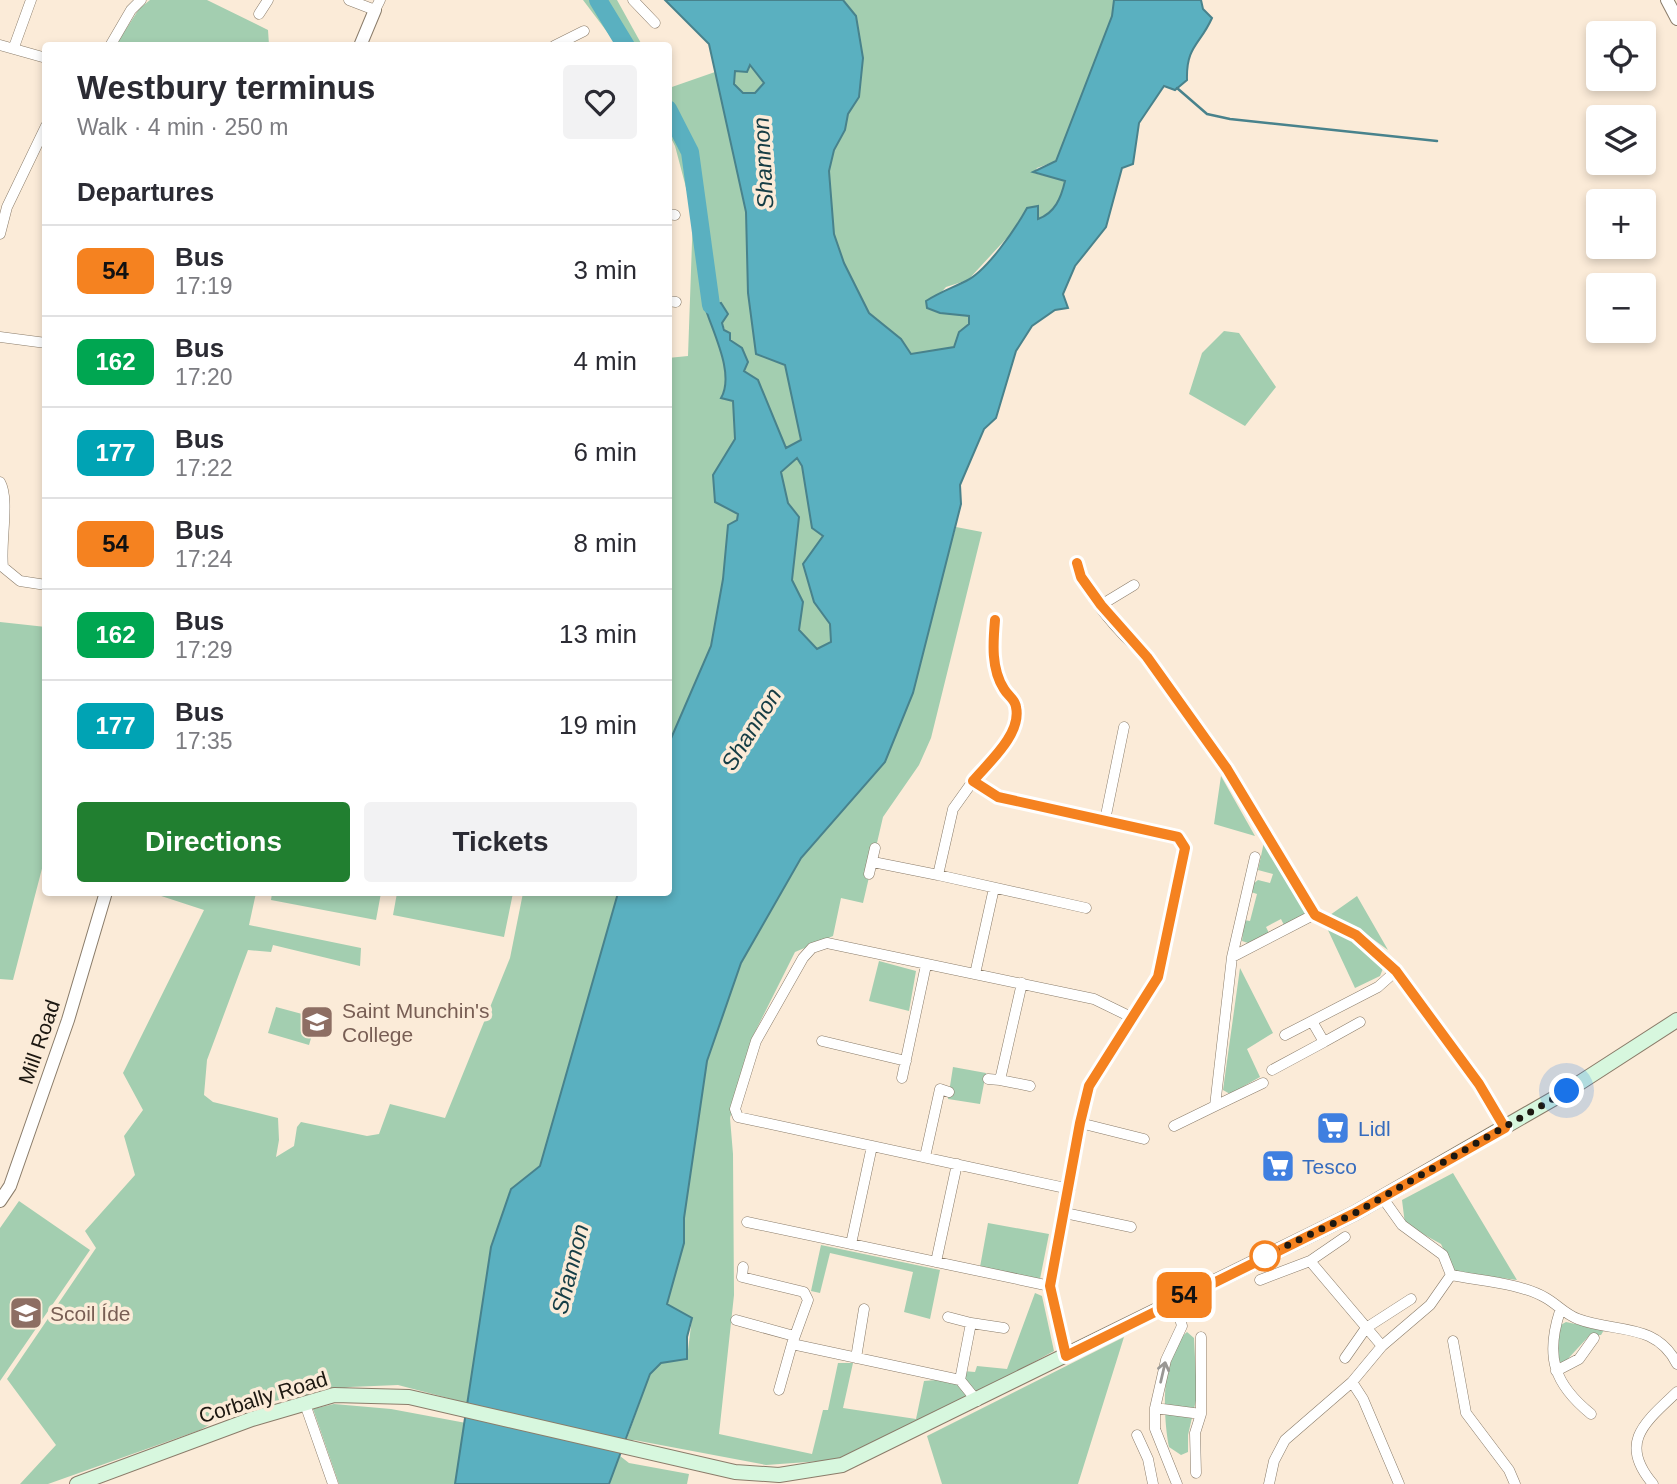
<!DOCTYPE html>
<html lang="en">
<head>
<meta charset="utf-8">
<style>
	:root { --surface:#fff; --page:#f2f2f3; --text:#2b2b33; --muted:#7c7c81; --line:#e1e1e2; --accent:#217f30 }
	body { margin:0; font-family:Arial,sans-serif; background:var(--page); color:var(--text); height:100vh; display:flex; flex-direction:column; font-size:26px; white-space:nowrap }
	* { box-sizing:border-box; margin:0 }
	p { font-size:23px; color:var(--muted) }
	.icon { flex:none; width:38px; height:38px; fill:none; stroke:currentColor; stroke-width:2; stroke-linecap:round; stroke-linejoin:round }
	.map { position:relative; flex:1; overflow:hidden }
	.panel { position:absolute; left:42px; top:42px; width:630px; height:854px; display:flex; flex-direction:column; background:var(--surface); border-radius:7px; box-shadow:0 4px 10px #0003 }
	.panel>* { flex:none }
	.badge { padding:0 14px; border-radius:10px; font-size:24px; line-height:46px }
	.fabs { position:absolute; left:1586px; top:21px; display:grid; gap:14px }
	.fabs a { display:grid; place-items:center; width:70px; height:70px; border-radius:7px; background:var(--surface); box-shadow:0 4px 10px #0003; font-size:35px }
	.you { position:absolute; width:35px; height:35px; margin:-18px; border:5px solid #fff; border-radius:50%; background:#1a73e8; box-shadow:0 0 0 10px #1a73e833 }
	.map>.badge { position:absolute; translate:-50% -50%; box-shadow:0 0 0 4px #fff }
	h2 { padding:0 35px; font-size:26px; line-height:63px }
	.round { display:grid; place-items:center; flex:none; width:74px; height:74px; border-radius:7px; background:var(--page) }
	.summary { display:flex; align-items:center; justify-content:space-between; height:119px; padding:0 35px }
	h1 { font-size:33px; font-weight:600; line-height:52px }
	.action { display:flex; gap:14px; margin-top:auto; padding:14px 35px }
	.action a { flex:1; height:80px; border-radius:7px; background:var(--accent); color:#fff; font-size:28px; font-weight:600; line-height:80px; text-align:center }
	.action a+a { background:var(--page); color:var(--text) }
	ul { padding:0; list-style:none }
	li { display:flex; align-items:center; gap:21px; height:91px; padding:0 35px; border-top:2px solid var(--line) }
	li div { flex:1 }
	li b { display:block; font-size:26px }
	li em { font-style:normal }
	li .badge { min-width:77px; font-weight:700; text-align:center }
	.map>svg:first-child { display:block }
	.green { fill:#a3ceb0 }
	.water { fill:#5ab0c0; stroke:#48828c; stroke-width:2; fill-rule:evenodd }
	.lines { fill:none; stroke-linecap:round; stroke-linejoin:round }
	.stream { stroke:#48828c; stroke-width:2.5 }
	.river { stroke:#5ab0c0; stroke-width:18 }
	.minor-casing { stroke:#8a7c6a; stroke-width:11 }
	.tertiary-casing { stroke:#8a7c6a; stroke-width:14 }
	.secondary-casing { stroke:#8a7c6a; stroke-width:16 }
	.minor { stroke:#fff; stroke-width:10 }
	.tertiary { stroke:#fff; stroke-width:12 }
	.secondary { stroke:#d7f7de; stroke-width:14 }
	.oneway { stroke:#999794 }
	.line-casing { stroke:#fff; stroke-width:16 }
	.line { stroke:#f58220; stroke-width:10 }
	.walk { stroke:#1d1811; stroke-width:7; stroke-dasharray:0 12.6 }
	.stop-dot { fill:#fff; stroke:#f58220; stroke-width:3.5 }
	.labels { text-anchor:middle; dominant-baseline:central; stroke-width:7; stroke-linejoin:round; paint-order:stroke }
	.education-label { font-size:21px; fill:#785e54; stroke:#fbebd8; text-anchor:start }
	.street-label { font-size:21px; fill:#1d1811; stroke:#fbebd8 }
	.shop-label { font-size:21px; fill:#366cbe; stroke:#fbebd8; text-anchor:start }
	.water-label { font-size:23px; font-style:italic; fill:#153d45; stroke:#fbebd8 }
</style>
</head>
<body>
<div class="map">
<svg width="1677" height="1484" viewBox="0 0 1677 1484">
	<rect width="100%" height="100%" fill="#fbebd8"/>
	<path class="green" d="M150,0H207L268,30L269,45L115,46L139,9Z
		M583,0H617L642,45H617Z
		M843,0H1114L1112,16L1056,161L1037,168L1034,173L1065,181C1061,198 1055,213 1037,220L1027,208L1016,228L968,280L946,287L927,308L940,313L969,316V324L959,332L954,347L911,354L901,339L869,313L844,263L834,234L829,171L834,150L845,130L848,114L859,97L856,16Z
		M750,64L764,83L755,93H743L734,84V71Z
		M715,72L746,212L748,293L756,354L785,365L801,440L786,449L758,380L744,371L722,323L705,308C713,333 735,374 721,398L733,400L735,439L713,475L739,513L737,520L728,526L723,579L711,646L669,743L668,578L672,566L668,565V358L688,356L693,214L675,146L669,134V88Z
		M1224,331L1239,333L1276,387L1245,426L1189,394L1202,353Z
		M797,458L802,466L812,528L823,536L814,602L830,624L831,642L817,649L799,630L803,602L792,580L799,517L788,503L781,472Z
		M956,527L982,532L931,738L919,765L883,817L863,903L841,898L833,936L795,952L753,1036L730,1118L733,1154L734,1295L719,1434L812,1454L823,1410H828L838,1363H853L843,1408L916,1419L924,1381L961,1378L963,1371L975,1372L977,1366L1007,1369L1035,1293L1042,1296L1054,1351L977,1393L835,1460L766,1465L634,1440L625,1444L650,1374L661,1363L687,1358L692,1318L667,1304L684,1243V1218L707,1061L741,963L801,858L885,762Z
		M0,622L46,627L45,857L13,980L0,979Z
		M1221,776L1255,836L1214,824Z
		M1264,842L1307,914L1284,925L1281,919L1266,927L1269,933L1248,943L1242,941L1244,920L1250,921L1257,894L1251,892L1253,884L1258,880L1270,883L1273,874L1258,870Z
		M152,893H256L249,925L361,948L360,966L273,945L271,952L248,950L207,1060L204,1095L213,1102L278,1118L279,1140L276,1157L294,1146L297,1127L301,1122L367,1136L379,1134L390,1104L445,1118L510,958L523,893H618L540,1166L511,1189L491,1247L467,1403L398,1385L350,1387L274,1401V1389L200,1430L48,1484H20L56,1445L7,1379L96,1248L85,1231L135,1175L124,1136L143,1110L123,1073L204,910Z
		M272,893V892L381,893L376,920L271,900Z
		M397,893H513L504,937L393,915Z
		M1357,896L1388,950L1355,926L1343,924L1330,915Z
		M1327,928C1351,936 1365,949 1384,966L1380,976L1355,988Z
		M879,961L916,971L909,1011L869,1001Z
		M1240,968L1273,1033L1247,1049L1260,1077L1230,1094L1223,1090Z
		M276,1007L317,1018L309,1045L268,1033Z
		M953,1067L986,1073L980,1104L948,1099Z
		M1453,1173L1517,1280L1454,1272L1441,1244L1405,1224L1402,1200Z
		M19,1201L90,1250L0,1381V1228Z
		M988,1223L1049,1234L1040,1279L980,1267Z
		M821,1245L940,1270L930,1319L904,1312L913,1272L830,1253L820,1293L811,1291Z
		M1566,1322L1604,1330L1601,1335L1589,1336L1564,1363L1557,1361V1327Z
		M1187,1332L1194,1338L1197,1396L1188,1435V1452L1181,1455L1169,1447C1163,1417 1160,1354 1187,1332Z
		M1124,1337L1078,1484H942L927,1436Z
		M334,1404L391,1409L466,1423L455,1484H339L313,1409Z
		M620,1456L629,1463L689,1474L687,1484H609Z"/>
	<path class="water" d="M665,0H843L856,16L863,58L859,97L848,114L845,130L834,150L829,171L834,234L844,263L869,313L901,339L911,354L954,347L959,332L969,324V316L940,313L927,308L926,301C940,292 952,288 966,281C987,271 1016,228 1027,208L1038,206V219C1055,213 1061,198 1065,181L1033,172L1056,161L1112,16L1114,0H1201L1203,9L1212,18C1200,45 1186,46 1187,80L1175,90L1164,86L1139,123L1133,164L1122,168L1106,227L1075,266L1063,294L1068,308L1055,310L1032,326L1016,351L996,418L984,429L960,485L961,504L913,693L885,762L801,858L741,963L707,1061L684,1218V1243L667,1304L692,1318L687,1337V1359L661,1363L650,1374L609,1484H455L491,1247L511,1189L540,1166L618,893L668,892L669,743L711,646L723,579L728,525L737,520L738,514L715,502L713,475L735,439L733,401L721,398C735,374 713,333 705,307L721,303L728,314L722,323L724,330L730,333V340L742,348L748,362L744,371L758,380L786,448L801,440L785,365L756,354L748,293L746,212L709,44ZM750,65L764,83L755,93H743L734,84L735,71L747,72ZM797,458L802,466L812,528L823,536L803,564L814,602L830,624L831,642L817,649L799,630L803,602L792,580L799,517L788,503L781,472Z"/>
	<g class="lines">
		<path class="stream" d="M1177,88L1207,114L1230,119L1437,141"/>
		<path class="river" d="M598,0L626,46
			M668,109L690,152L711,305"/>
		<defs>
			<path id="minor" d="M349,0L375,10L380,0
				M633,0L655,23
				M259,14L268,0
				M0,45L46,58
				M110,46L131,10L141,0
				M554,46L584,31
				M14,47L31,0
				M668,214L675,215
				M0,234L7,207L46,126
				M668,301L676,302
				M0,337L46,343
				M0,482C10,499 0,542 3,567L20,581L46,585
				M1077,563C1086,597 1121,635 1147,657L1227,769L1315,914L1356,935L1396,971L1479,1084L1505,1128
				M1101,605L1134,585
				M973,781C988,763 1016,738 1017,713C1017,700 1006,695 1002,684C993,662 993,643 995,620
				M1105,820L1124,727
				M873,862L938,875
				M869,874L875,848
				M1232,957L1255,857
				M975,974L994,888
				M1022,983L1000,1080L1030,1086
				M1313,1023L1324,1042L1360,1022
				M1285,1035L1378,987L1396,971
				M822,1041L906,1061
				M1272,1070L1324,1042
				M902,1078L926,965
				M988,1079L1000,1080
				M1215,1106L1263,1083
				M1080,1123L1144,1139
				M1174,1126L1215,1106L1232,957L1315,914
				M925,1157L940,1089L949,1092
				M1070,1189L738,1117L735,1109L756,1041L803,958L812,948L827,943L1094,999L1133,1018
				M1382,1197L1402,1225L1443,1255L1451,1275
				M1065,1213L1131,1227
				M747,1222L1050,1286
				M1345,1237L1310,1261L1382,1346
				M851,1244L872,1146
				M936,1262L957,1164
				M743,1267L742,1277L804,1292L808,1300L792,1344
				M1451,1275C1481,1281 1520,1283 1546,1298C1558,1305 1565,1314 1578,1319C1615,1333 1656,1322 1677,1364
				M1260,1280L1310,1261
				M1175,1299L1182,1326L1166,1360L1155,1408V1429L1177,1484
				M1560,1311C1545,1357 1554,1384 1591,1414
				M948,1317L971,1323
				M736,1320L794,1336
				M1453,1341L1466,1413L1509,1470L1515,1484
				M1066,1356L1050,1286L1080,1123L1089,1086L1158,977L1185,848L1178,837L998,797L973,781L953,809L938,875L1086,908
				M856,1358L864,1309
				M1345,1358L1366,1328L1411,1299
				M1556,1371L1579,1359L1594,1338
				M960,1380L971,1323L1004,1328
				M1352,1382L1363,1399L1399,1484
				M779,1390L792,1344L960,1380L977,1401
				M305,1404L333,1484
				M1155,1408L1201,1414V1337
				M1137,1435L1148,1459L1153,1484
				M1196,1473L1195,1433L1201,1414
				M1269,1484L1274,1461L1285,1440L1352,1382L1382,1346L1430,1305L1451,1275
				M1653,1484C1618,1443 1644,1423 1677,1392"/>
			<path id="tertiary" d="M1667,0L1677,19
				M360,46L375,10
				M0,1201L10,1186L68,1020L106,892"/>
			<path id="secondary" d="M77,1484L252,1419L334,1395L409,1397L735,1472L779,1475L842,1465L1355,1213L1567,1091L1677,1020"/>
		</defs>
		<use href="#minor" class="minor-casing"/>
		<use href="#tertiary" class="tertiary-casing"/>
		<use href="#secondary" class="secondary-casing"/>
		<use href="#minor" class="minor"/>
		<use href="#tertiary" class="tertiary"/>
		<use href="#secondary" class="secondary"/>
	</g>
	<defs><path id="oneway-shaft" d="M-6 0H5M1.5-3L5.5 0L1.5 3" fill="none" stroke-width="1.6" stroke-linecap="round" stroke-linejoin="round" transform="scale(1.75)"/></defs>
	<use class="oneway" href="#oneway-shaft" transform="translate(1163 1372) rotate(-77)"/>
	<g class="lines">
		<defs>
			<path id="line" d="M995,620C993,643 991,669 1004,689C1008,696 1015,699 1016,707C1022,734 988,763 973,781L998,797L1178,837L1185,848L1158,977L1089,1086L1080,1123L1050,1286L1066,1356L1355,1213L1505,1128L1479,1084L1396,971L1356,935L1315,915L1227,769L1147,657L1101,605L1081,577L1077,563"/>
		</defs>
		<use href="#line" class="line-casing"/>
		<use href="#line" class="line"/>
		<path class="walk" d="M1265,1256L1355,1213L1567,1091"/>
	</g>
	<defs>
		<symbol id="school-square" viewBox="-11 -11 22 22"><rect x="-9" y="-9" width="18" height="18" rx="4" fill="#8d6e63" stroke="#fbebd8"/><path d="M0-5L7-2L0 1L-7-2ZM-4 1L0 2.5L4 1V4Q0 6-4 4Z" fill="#fff"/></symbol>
		<symbol id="supermarket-square" viewBox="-11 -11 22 22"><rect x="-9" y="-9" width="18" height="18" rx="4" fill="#3f7fe0" stroke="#fbebd8"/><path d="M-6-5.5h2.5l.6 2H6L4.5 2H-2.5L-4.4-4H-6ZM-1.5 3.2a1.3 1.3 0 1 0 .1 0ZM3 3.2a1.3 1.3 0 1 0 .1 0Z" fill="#fff"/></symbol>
	</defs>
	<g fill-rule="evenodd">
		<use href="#school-square" x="298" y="1003" width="38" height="38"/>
		<use href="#supermarket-square" x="1314" y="1109" width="38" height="38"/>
		<use href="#supermarket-square" x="1259" y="1147" width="38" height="38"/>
		<use href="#school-square" x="7" y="1294" width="38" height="38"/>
	</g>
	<circle class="stop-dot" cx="1265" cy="1256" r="14"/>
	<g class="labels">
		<g class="education-label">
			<text x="342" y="1010">Saint Munchin's<tspan x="342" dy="24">College</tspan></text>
			<text x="50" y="1313">Scoil Íde</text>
		</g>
		<g class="street-label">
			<text transform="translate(39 1042) rotate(-71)">Mill Road</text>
			<text transform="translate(263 1397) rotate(-17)">Corbally Road</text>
		</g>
		<g class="shop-label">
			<text x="1358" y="1128">Lidl</text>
			<text x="1302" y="1166">Tesco</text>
		</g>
		<g class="water-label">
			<text transform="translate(763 163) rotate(-93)">Shannon</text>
			<text transform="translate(751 729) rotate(-58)">Shannon</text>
			<text transform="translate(570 1269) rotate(-76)">Shannon</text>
		</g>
	</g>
</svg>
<div class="fabs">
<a><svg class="icon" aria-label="locate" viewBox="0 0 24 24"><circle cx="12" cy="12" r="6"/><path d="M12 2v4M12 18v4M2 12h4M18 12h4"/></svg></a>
<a><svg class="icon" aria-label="layers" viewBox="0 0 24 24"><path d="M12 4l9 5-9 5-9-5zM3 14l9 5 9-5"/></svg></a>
<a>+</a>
<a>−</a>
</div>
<div class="you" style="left:1567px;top:1091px"></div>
<b class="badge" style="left:1184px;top:1295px;background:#f58220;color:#111">54</b>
<section class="panel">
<div class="summary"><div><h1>Westbury terminus</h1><p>Walk · 4 min · 250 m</p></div><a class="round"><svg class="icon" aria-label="heart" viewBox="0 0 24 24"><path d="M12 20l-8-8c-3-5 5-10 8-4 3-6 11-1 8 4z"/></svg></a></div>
<h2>Departures</h2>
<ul>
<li><span class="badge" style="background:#f58220;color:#111">54</span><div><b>Bus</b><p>17:19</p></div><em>3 min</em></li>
<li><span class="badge" style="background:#00a651;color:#fff">162</span><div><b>Bus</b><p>17:20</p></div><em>4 min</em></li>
<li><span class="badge" style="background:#00a3b4;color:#fff">177</span><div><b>Bus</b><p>17:22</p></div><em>6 min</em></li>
<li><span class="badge" style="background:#f58220;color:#111">54</span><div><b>Bus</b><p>17:24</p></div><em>8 min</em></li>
<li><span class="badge" style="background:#00a651;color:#fff">162</span><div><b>Bus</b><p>17:29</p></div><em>13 min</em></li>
<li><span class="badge" style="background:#00a3b4;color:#fff">177</span><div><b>Bus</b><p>17:35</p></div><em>19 min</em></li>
</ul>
<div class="action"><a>Directions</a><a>Tickets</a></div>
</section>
</div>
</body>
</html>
